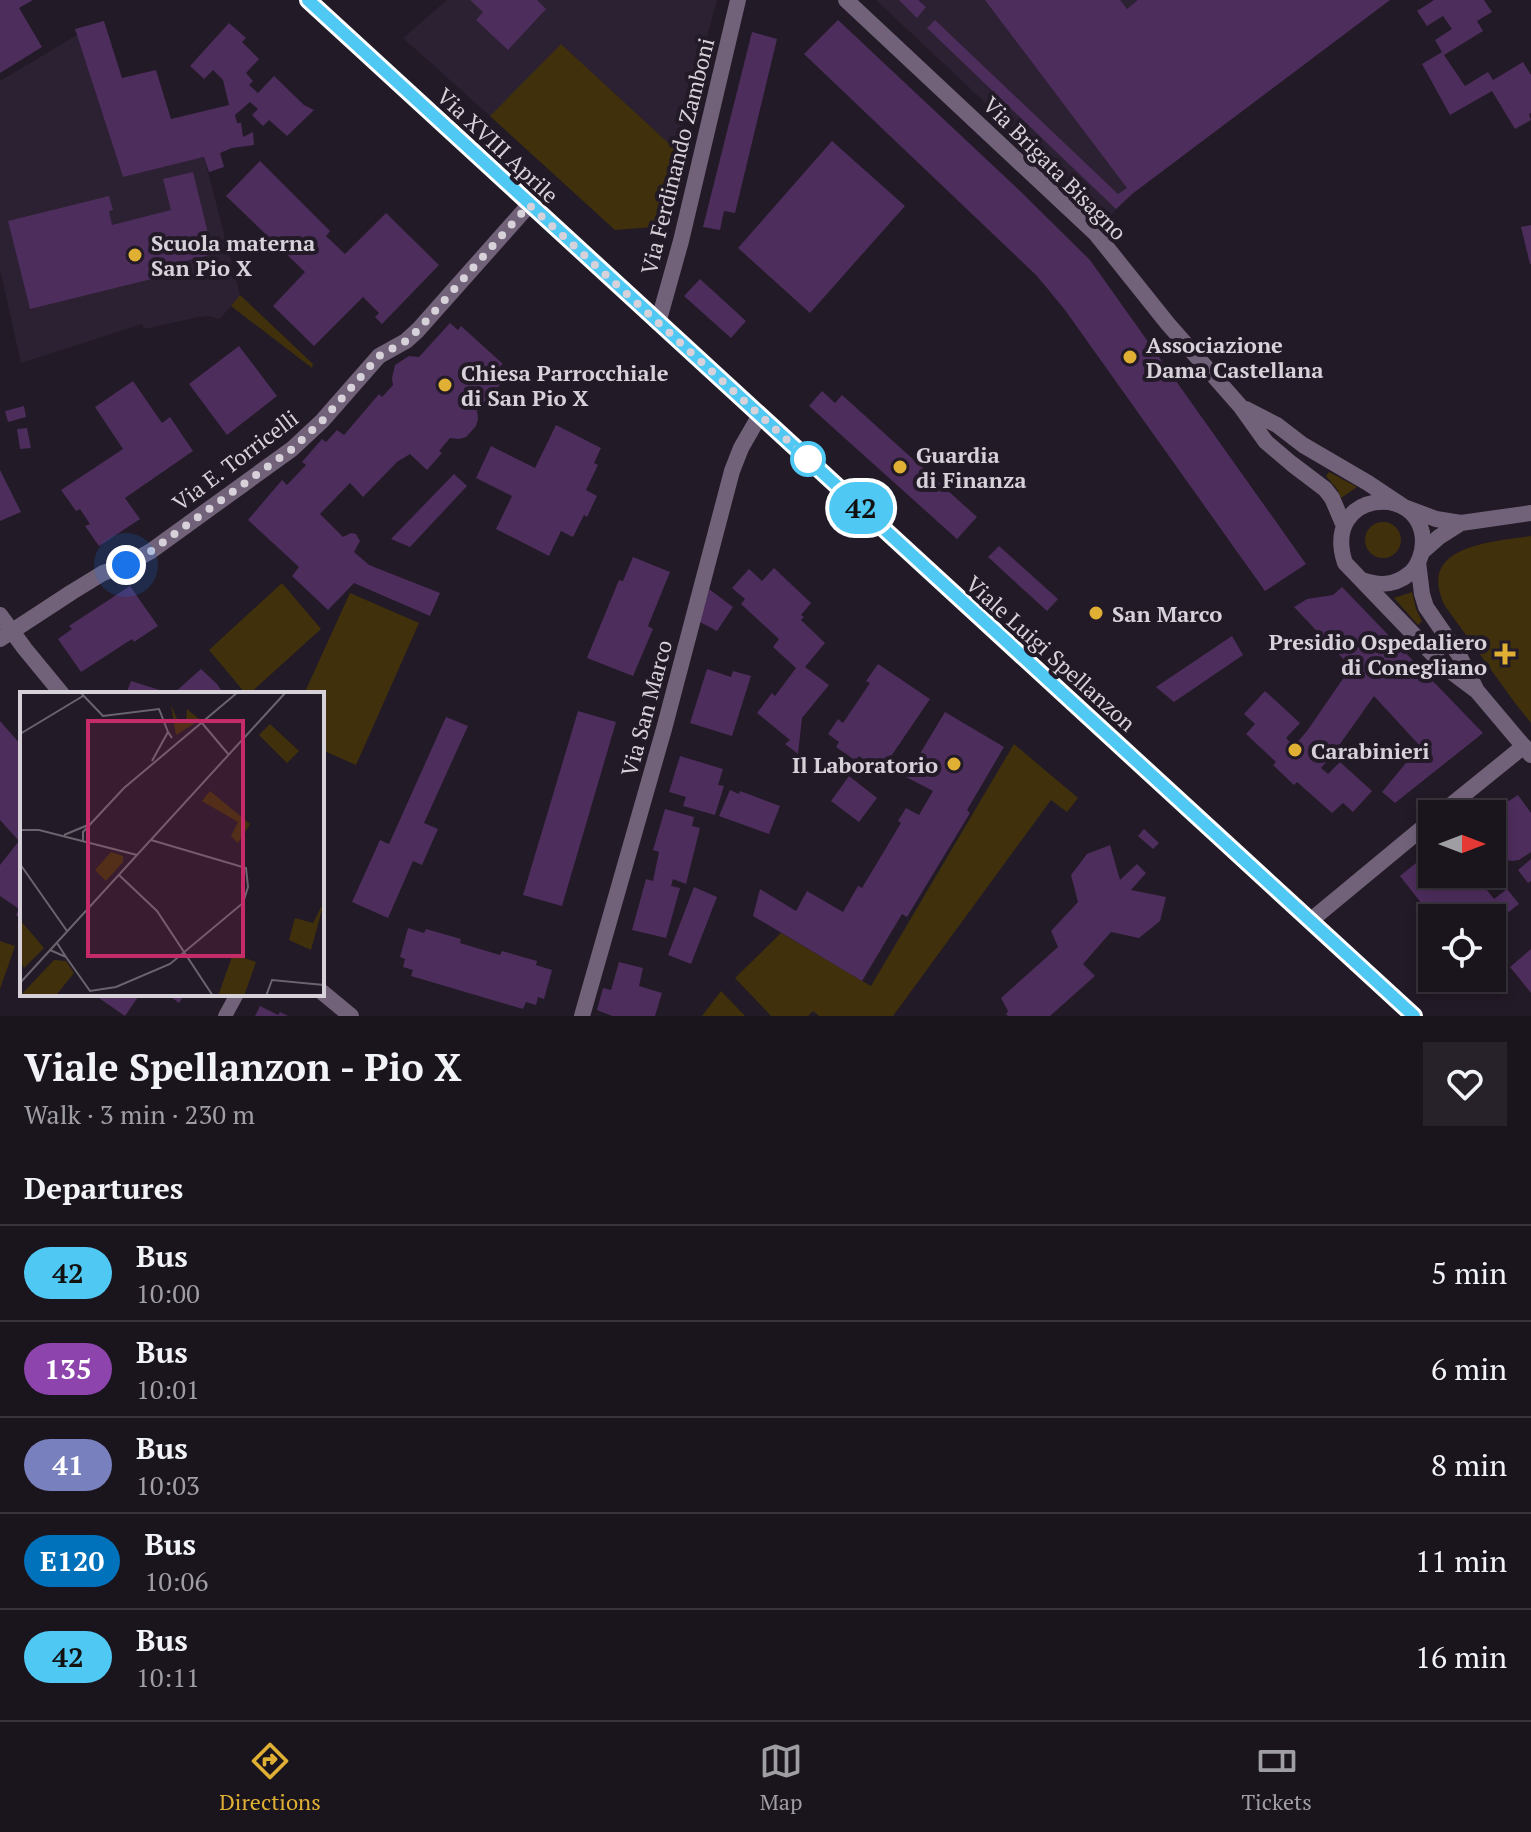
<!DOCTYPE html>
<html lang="en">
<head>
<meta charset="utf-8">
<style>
	:root { --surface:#1a141c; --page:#272129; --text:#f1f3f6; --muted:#9f9ea3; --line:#38333b; --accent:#e0b034 }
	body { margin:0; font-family:"PT Serif",serif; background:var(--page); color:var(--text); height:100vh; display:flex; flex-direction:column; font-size:30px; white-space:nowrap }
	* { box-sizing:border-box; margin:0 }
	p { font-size:26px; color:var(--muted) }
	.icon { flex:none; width:44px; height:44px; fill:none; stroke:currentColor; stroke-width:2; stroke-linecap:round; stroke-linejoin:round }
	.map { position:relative; height:1016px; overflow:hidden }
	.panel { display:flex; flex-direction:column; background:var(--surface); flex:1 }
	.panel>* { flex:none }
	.badge { padding:0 16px; border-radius:26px; font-size:28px; line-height:52px }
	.needle { width:52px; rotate:90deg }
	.buttons { position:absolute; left:1418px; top:800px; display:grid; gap:16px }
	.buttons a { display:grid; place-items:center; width:88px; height:88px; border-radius:0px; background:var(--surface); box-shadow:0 4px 12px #0003,0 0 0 2px var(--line); font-size:40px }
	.you { position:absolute; width:40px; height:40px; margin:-20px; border:6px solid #fff; border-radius:50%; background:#1a73e8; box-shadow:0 0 0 12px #1a73e833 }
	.map>.badge { position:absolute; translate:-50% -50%; box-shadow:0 0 0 4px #fff }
	h2 { padding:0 24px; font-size:30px; line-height:72px }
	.round { display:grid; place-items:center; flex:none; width:84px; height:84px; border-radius:0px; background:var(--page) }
	.headline { display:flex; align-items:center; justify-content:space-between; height:136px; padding:0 24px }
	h1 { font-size:38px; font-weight:700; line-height:60px }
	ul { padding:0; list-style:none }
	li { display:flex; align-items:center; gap:24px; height:96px; padding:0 24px; border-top:2px solid var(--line) }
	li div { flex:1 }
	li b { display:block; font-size:30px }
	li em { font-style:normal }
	li .badge { min-width:88px; font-weight:700; text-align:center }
	.menu { display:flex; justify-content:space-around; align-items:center; height:112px; border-top:2px solid var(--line); background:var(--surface); font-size:22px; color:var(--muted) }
	.menu a { display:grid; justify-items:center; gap:4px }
	.menu .active { color:var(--accent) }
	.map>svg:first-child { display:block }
	.built { fill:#2c2132 }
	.green { fill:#40310c }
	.building { fill:#4d2d5c }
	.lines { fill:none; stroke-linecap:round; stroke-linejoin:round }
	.service { stroke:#716279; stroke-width:14 }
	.minor { stroke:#716279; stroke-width:16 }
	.tertiary { stroke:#716279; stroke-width:16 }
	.line-casing { stroke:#fff; stroke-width:18 }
	.line { stroke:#50c8f4; stroke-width:12 }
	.walk { stroke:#d7d2da; stroke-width:8; stroke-dasharray:0 14.4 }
	.poi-dot { fill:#e0b034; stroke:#221a26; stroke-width:3 }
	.stop-dot { fill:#fff; stroke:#50c8f4; stroke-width:4 }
	.labels { text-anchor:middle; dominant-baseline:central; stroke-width:8; stroke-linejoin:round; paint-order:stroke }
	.street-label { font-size:22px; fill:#d7d2da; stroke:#221a26 }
	.poi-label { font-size:22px; font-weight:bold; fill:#d7d2da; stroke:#221a26; text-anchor:start }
	.inset-road { fill:none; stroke:#6a646e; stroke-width:2 }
	.view { fill:#c42b68; fill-opacity:0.15; stroke:#c42b68; stroke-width:4 }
	.inset-edge { fill:none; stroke:#d7d2da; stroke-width:4 }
</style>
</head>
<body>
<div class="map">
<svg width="1531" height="1016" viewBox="0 0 1531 1016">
	<rect width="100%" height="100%" fill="#221a26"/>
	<path class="built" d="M447,0H717L676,150L562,45L490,116L403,38Z
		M876,0H1390L1132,194L1108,218Z
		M77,35L123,177L204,157L240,295L220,319L208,316L199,317L144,329L142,324L21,363L0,270V81Z"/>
	<path class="green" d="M561,44L676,150L654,227L615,230L490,116Z
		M240,295L313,364L312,368L231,306Z
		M1329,472L1357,487L1341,498L1337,489L1326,476Z
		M1365 540a18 18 0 1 1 36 0a18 18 0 1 1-36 0Z
		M1531,536V723L1515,703L1445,606C1415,545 1493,542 1531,536Z
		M282,583L321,629L249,694H246L209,650Z
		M1412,592L1416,609L1422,621L1418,625L1394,598Z
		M350,593L419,623L356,765L322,750V694H304Z
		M1014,744L1078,798L1067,812L1051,800L893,1016H819L813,1011L808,1016H771L735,978L781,933L871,986Z
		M0,941L15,946L0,989Z
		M721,991L745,1016H702Z"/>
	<path class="building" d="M0,0H33L19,8L42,47L0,73Z
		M470,0H537L546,9L508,50L476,20L483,12Z
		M899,0H918L926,7L917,18Z
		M985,0H1120L1127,9L1138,0H1390L1132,194L1116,209L927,28L935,20L1118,194L1127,188Z
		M1434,0H1484L1492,12L1477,21L1483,31L1444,55L1465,86L1488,72L1493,80L1523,62L1531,75V113L1529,114L1531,120L1515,129L1492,91L1450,115L1422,64L1442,52L1435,40L1452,29L1443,16L1427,26L1417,11Z
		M838,20L1019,190L1090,260L1306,564L1265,591L1065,310L1047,288L1036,275L804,54Z
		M104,21L122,78L156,70L171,119L229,105L223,80L213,70L204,79L190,66L229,23L246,38L242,42L259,59L246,73L253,81L249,85L258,93L274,76L304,105L314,110L287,136L269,120L263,126L252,115L258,109L250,102L235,115L237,123H241L243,137L253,132L254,145L232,148L220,153L224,167L209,172L204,157L123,177L75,29Z
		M752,32L777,39L735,213L724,211L720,230L703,227Z
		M832,141L905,206L810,313L738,248Z
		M260,161L330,231L326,236L345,254L386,213L439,265L382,324L375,317L379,313L363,297L314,346L273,306L305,272L226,196Z
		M193,172L213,254L178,263L180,272L30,309L8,221L109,196L113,210L109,211L112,225L171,210L163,179Z
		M1531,225V264H1530L1521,227Z
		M700,279L746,321L731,338L684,296Z
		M450,323L458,330L461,326L503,364L500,366L509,375L477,410L478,419L476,426L466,437L459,439L450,438L439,451L442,453L427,470L410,454L397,462L363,497L350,483L320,514L343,537L351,533L356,534L360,541L354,552L369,565L440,593L430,616L354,583L328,610L292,576L299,567L248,520L282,480L287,485L306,465L302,462L322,439L326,442L337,430L344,435L379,394L382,397L393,385L392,378L395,365L409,356L419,357Z
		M239,346L277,396L227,435L189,384Z
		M133,381L162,423L170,417L193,451L125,498L140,519L99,546L85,526L90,524L80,509L76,511L61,490L123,449L95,407Z
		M822,391L835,403L842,395L977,517L957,539L809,406Z
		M24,406L26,417L8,422L5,411Z
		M556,425L601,448L594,463L598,465L586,490L597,496L587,517L584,515L573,537L561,531L549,556L496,529L512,496L476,478L491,446L535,468Z
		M27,428L31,448L20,449L17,429Z
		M0,470L21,512L0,521Z
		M454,474L467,486L410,547L391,539Z
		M999,546L1058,599L1047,611L988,557Z
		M633,557L670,572L648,626L653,629L633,676L587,658L619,580L623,581Z
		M774,568L811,603L801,615L804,617L801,620L825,643L805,667L829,685L802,718L798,754L785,744L790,740L757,713L772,693L775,696L796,668L773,647L779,639L741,604L745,599L732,588L749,569L762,581Z
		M130,586L158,626L134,642L132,639L81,672L58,639L72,629L69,626Z
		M1342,587L1483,733L1395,803L1382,792L1420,746L1374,696L1333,754L1321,768L1328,774L1340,762L1372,791L1353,812L1343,803L1332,813L1297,782L1294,785L1273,765L1276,762L1246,734L1255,724L1244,714L1265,691L1300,723L1286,738L1294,746L1307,731L1351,667L1294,607L1307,599L1333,595Z
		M709,589L733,607L717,631L700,622Z
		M1232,636L1243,655L1174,702L1156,687Z
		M878,664L930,699L881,771L859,756L856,761L836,747L839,742L828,734L838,719L843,723L870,683L866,681Z
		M201,669L217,684L224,694H173Z
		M707,669L731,677L733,671L751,676L732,736L690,723Z
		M131,681L163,691L162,694H126Z
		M578,711L616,722L562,906L523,895Z
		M945,712L1004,747L967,810L970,813L907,917L902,914L862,981L753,916L760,889L796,911L807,891L843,912L858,886L862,888L901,823L898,821L906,808L919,815L933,791L906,777Z
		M446,717L468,726L424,823L438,829L422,865L413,861L388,918L352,902L380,840L389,844Z
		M0,721L22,746V919L16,915L19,909L0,896V865L19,841L0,820Z
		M680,756L723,769L718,785L724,786L715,815L683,806L686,797L669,792Z
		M849,776L877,798L859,822L831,801Z
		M730,790L739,794L740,791L780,806L769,834L719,816Z
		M1518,795L1531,813V852L1519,860L1512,861L1506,860L1492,840V824L1506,814L1501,806Z
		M665,809L694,817L692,826L700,828L686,884L673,879L671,886L680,888L666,938L632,930L646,879L653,881L659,852L653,850Z
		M1144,829L1159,843L1153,849L1138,836Z
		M1110,845L1120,880L1137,864L1146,873L1131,890L1166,897L1160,921L1139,938L1111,932L1083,964L1095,976L1050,1016H1008L1006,1014L1008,1011L1001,998L1058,947L1051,931L1078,902L1071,875L1087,854Z
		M1432,850V874H1474L1494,899L1507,889L1519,904L1492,925V918H1433L1400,876Z
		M1531,859V881L1528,883L1518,870Z
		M694,887L717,897L691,964L668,955Z
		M408,928L424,933L426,929L461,939L460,943L500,955L502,951L537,961L536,965L552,970L544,999L538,997L536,1005L526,1002L523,1009L411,976L413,970L403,967L405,959L400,957Z
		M1531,949V993L1510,967Z
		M619,962L643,968L639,986L662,993L655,1016H612L597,1010L603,988L611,990Z
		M93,994H140L125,1016Z
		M167,994H185L179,1003Z
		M260,1006L278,1015L280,1012L288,1016H255Z"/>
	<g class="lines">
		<path class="service" d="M225,1016L237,994"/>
		<path class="minor" d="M846,0L1096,234L1168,324L1241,407L1266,442L1292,464L1325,489L1332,498L1344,526
			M1246,409L1277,425L1303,445L1368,483L1404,507L1436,519L1461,523L1439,537L1422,552
			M1461,523L1531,513
			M1418,562L1422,594L1426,607L1459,655L1477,691L1531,755
			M1362,580C1379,586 1394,586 1409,574C1418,567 1423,553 1423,541C1421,481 1321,491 1345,563L1445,667L1477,691
			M0,615L25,649L62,694
			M0,639L72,592L103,573L126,565L151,551L292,449L322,421L379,356L406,341L418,330L529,205
			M1440,814L1524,746
			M1310,921L1432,820
			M322,992L351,1016
			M582,1016L664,729L732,471L741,448L760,415"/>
		<path class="tertiary" d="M308,0L1414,1016
			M658,323L681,241L738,0"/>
	</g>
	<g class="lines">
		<defs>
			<path id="line" d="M308,0L1414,1016"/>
		</defs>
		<use href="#line" class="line-casing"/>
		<use href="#line" class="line"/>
		<path class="walk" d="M126,565L151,551L292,449L322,421L379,356L406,341L418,330L529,205L808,459"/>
	</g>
	<g class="poi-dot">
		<circle cx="135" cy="255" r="8"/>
		<circle cx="1130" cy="357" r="8"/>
		<circle cx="445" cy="385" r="8"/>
		<circle cx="900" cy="467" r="8"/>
		<circle cx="1096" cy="613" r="8"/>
		<path d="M1501 642h8v8h8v8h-8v8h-8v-8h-8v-8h8z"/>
		<circle cx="1295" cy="750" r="8"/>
		<circle cx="954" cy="764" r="8"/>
	</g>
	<circle class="stop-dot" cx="808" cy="459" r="16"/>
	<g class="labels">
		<g class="street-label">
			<text transform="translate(498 145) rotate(43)">Via XVIII Aprile</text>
			<text transform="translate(677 156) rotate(-76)">Via Ferdinando Zamboni</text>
			<text transform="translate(1055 168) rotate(45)">Via Brigata Bisagno</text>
			<text transform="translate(235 460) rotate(-37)">Via E. Torricelli</text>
			<text transform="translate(1051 653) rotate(42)">Viale Luigi Spellanzon</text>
			<text transform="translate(646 708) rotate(-75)">Via San Marco</text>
		</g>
		<g class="poi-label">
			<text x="151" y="242">Scuola materna<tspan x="151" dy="25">San Pio X</tspan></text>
			<text x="1146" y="344">Associazione<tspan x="1146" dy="25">Dama Castellana</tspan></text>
			<text x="461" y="372">Chiesa Parrocchiale<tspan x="461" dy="25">di San Pio X</tspan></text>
			<text x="916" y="454">Guardia<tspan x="916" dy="25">di Finanza</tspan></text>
			<text x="1112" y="613">San Marco</text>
			<text x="1487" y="641" text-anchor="end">Presidio Ospedaliero<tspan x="1487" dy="25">di Conegliano</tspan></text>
			<text x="1311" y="750">Carabinieri</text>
			<text x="938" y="764" text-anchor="end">Il Laboratorio</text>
		</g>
	</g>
	<g transform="translate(20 692)">
		<rect width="304" height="304" fill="#221a26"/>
		<path d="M151,13L157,27L166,29L167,17L180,28L156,43ZM250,32L279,59L267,71L239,43ZM190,99L230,132L218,151L211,144L218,130L182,109ZM91,160L103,164V170L86,189L75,178ZM304,210L291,258L269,248L275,226L293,231ZM0,228L24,256L4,276L0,270ZM213,262L236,270L224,304H198ZM34,268L46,269L54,281L37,302L0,304Z" fill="#40310c"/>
		<path class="inset-road" d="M60,0L83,24L139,17L148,40M182,31L209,63M0,42L63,4M132,69L148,40L152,46M0,138H19L117,163M44,143L68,133M63,150V140L104,96L218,0M0,172L47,239M99,183L137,219L193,304M30,258L46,265L37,251M46,265L70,299L96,295L150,272L223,211L228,195L226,176L131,148M0,291L266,0M246,304L252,288L304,293"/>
		<path class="view" d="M68,29H223V264H68Z"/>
		<rect width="304" height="304" class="inset-edge"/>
	</g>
</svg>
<div class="buttons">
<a><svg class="needle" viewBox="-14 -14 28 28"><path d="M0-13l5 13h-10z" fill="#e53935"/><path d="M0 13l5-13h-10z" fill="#9f9ea3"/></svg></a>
<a><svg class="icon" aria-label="locate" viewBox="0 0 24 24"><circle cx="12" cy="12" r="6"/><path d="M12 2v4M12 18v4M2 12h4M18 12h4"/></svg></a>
</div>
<div class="you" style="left:126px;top:565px"></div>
<b class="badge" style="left:861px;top:508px;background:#50c8f4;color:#111">42</b>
</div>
<section class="panel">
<div class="headline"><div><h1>Viale Spellanzon - Pio X</h1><p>Walk · 3 min · 230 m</p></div><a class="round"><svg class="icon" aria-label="heart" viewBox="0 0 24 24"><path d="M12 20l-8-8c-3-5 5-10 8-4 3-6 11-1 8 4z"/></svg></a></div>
<h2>Departures</h2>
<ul>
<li><span class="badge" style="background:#50c8f4;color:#111">42</span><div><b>Bus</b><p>10:00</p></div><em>5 min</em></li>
<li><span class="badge" style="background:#8e44ad;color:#fff">135</span><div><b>Bus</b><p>10:01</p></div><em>6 min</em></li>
<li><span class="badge" style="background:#7880be;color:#fff">41</span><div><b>Bus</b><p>10:03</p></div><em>8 min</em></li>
<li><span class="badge" style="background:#0072bc;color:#fff">E120</span><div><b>Bus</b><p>10:06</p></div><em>11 min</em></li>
<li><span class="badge" style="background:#50c8f4;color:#111">42</span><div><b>Bus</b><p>10:11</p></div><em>16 min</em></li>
</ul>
</section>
<nav class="menu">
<a class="active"><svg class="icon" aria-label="directions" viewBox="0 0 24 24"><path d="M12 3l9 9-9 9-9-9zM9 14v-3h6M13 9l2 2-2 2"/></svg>Directions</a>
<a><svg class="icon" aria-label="map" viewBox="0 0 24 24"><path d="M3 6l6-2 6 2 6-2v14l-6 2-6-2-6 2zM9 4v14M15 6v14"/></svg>Map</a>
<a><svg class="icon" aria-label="tickets" viewBox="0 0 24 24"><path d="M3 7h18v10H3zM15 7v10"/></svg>Tickets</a>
</nav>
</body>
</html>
